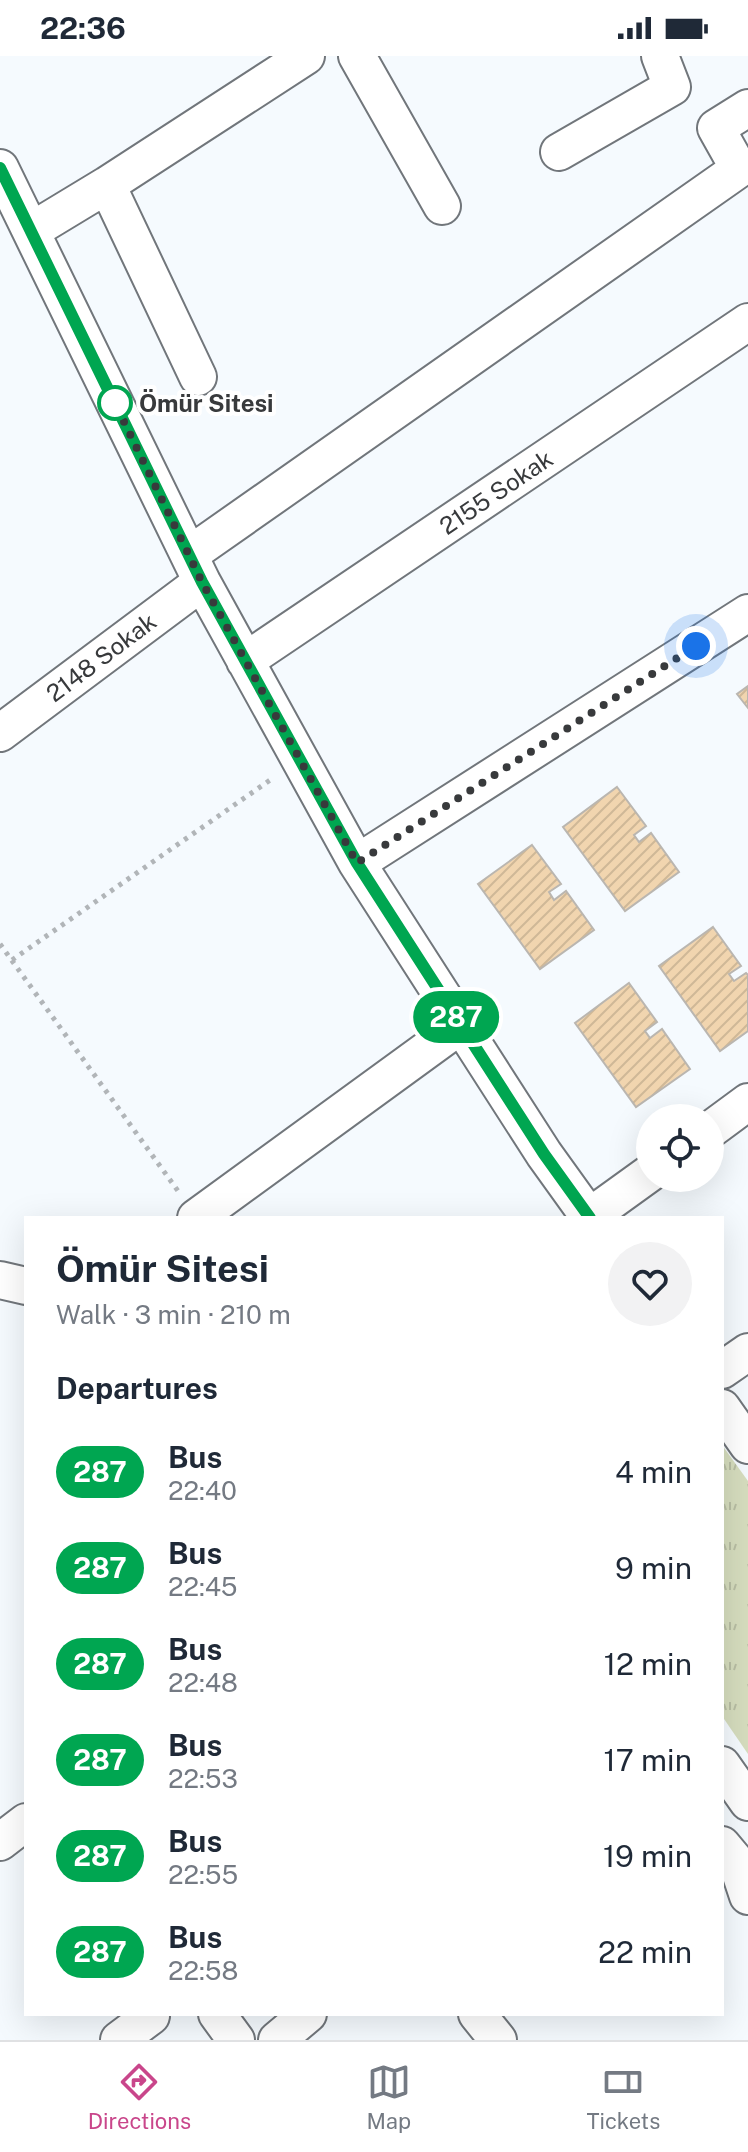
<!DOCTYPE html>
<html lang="en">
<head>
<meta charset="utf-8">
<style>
	:root { --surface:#fff; --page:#f2f2f3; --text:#1f2937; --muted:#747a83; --line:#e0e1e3; --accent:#c9468b }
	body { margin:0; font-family:"Public Sans",sans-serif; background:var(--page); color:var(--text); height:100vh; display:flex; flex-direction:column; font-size:30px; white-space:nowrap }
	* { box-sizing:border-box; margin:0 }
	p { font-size:26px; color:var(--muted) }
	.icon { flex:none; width:44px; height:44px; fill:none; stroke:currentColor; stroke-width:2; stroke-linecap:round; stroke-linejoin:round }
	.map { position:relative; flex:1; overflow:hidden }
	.side { position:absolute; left:24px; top:1160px; width:700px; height:800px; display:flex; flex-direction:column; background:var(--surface); border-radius:0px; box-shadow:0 8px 32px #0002 }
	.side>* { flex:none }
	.badge { padding:0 16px; border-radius:26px; font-size:28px; line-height:52px }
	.tools { position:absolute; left:636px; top:1048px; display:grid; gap:16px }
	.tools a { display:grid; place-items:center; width:88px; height:88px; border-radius:50%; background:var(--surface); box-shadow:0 8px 32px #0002; font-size:40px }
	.you { position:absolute; width:40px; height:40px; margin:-20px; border:6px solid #fff; border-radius:50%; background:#1a73e8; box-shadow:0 0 0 12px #1a73e833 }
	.map>.badge { position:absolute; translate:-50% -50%; box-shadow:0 0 0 4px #fff }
	h2 { padding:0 32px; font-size:30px; line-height:72px }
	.round { display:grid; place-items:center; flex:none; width:84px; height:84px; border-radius:42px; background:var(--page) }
	.headline { display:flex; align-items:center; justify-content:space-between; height:136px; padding:0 32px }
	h1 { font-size:38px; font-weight:700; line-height:60px }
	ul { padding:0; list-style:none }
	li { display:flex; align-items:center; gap:24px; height:96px; padding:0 32px }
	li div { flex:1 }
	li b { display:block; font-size:30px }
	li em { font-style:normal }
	li .badge { min-width:88px; font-weight:700; text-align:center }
	.status { display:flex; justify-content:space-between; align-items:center; height:56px; padding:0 40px; background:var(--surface); direction:ltr }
	.status svg { height:22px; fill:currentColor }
	.tabs { display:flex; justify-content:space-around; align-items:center; height:112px; border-top:2px solid var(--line); background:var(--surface); font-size:22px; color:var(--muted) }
	.tabs a { display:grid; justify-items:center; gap:4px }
	.tabs .active { color:var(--accent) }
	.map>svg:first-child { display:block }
	.park { fill:url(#park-tufts) }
	.building { fill:url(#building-hatch); stroke:#bab6b0; stroke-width:2 }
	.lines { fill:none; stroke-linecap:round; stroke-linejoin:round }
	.minor-casing { stroke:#71767b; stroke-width:40 }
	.path { stroke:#b1b5b8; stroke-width:5; stroke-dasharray:4 6; stroke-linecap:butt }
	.minor { stroke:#fff; stroke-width:36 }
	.line-casing { stroke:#fff; stroke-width:18 }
	.line { stroke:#00a651; stroke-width:12 }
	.walk { stroke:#383a3c; stroke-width:8; stroke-dasharray:0 14.4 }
	.stop-dot { fill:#fff; stroke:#00a651; stroke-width:4 }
	.labels { text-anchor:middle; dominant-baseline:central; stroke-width:8; stroke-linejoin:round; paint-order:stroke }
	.stop-label { font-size:24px; font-weight:bold; fill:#383a3c; stroke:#fff; text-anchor:start }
	.street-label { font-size:24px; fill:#383a3c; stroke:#fff }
</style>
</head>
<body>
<div class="status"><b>22:36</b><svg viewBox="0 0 49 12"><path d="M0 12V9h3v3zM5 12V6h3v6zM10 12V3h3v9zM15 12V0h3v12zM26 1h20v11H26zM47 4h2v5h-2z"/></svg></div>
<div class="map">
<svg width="748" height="1984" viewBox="0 0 748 1984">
	<defs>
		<pattern id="park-tufts" width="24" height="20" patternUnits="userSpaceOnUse" patternTransform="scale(2)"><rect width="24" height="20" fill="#d6ddbe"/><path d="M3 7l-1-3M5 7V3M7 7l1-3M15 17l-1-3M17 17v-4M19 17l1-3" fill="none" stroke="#b8bea4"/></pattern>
		<pattern id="building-hatch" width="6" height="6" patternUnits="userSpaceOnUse" patternTransform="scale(2)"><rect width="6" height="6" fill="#f1d5af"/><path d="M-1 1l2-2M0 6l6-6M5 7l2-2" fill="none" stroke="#cfb897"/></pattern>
	</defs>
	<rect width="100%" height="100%" fill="#f5fafe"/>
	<path class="park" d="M722,1389L748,1425V1698L722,1660Z"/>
	<path class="building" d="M748,630V652L737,638Z
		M617,731L646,770L634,779L639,786L651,777L679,816L625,855L563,771Z
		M532,789L561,828L549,836L554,844L566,835L594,874L540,913L478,828Z
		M713,871L741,910L729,918L734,925L746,917L748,919V975L720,995L659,910Z
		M629,927L657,966L645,975L650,982L662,973L690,1013L636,1051L575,967Z"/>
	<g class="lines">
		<defs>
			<path id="minor" d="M357,0L442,150
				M559,96L672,31L660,0
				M0,112L202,526L357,807L544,1098L590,1162
				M107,129L198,321
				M31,175L107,129L306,0
				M189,499L739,113L716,72L748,52
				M245,605L748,266
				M0,677L202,526
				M357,807L748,557
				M710,1074L748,1046
				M589,1161L650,1117
				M196,1162L461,969
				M0,1224L26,1230
				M722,1314L748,1296
				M722,1352L748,1389
				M722,1709L748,1746
				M0,1786L26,1766
				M722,1789L737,1807L748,1840
				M217,1958L236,1984
				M477,1958L498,1984
				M119,1984L151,1960
				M277,1984L308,1958"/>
		</defs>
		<use href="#minor" class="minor-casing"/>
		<path class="path" d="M0,888L178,1135
			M12,904L273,722"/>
		<use href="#minor" class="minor"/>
	</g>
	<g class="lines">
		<defs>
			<path id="line" d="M0,112L202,526L357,807L544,1098L590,1162"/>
		</defs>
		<use href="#line" class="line-casing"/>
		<use href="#line" class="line"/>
		<path class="walk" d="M115,347L110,337L202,526L357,807L696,590"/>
	</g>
	<circle class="stop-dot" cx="115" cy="347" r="16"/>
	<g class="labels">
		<g class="stop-label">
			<text x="139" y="347">Ömür Sitesi</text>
		</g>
		<g class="street-label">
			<text transform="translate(496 436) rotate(-34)">2155 Sokak</text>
			<text transform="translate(101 601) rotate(-37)">2148 Sokak</text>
		</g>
	</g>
</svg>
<div class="tools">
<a><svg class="icon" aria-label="locate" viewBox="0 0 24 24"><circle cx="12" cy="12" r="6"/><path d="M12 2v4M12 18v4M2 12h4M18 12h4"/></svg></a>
</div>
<div class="you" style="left:696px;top:590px"></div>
<b class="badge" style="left:456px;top:961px;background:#00a651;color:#fff">287</b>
<section class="side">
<div class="headline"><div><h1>Ömür Sitesi</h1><p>Walk · 3 min · 210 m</p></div><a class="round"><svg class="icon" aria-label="heart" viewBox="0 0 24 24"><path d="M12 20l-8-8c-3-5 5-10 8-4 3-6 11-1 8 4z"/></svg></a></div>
<h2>Departures</h2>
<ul>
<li><span class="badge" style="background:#00a651;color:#fff">287</span><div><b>Bus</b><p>22:40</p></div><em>4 min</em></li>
<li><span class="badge" style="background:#00a651;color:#fff">287</span><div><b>Bus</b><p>22:45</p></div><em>9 min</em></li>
<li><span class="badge" style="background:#00a651;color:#fff">287</span><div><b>Bus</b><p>22:48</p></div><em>12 min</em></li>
<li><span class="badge" style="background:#00a651;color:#fff">287</span><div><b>Bus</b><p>22:53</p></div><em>17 min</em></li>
<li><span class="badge" style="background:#00a651;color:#fff">287</span><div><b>Bus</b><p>22:55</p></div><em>19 min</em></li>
<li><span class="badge" style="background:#00a651;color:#fff">287</span><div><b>Bus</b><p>22:58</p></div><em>22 min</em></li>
</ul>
</section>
</div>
<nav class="tabs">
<a class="active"><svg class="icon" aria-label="directions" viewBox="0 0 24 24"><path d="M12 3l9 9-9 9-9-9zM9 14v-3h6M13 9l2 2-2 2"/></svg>Directions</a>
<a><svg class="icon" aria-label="map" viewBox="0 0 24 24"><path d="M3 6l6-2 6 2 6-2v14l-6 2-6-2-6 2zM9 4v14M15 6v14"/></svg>Map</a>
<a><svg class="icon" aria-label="tickets" viewBox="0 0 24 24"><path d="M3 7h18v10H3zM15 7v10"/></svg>Tickets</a>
</nav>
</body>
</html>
